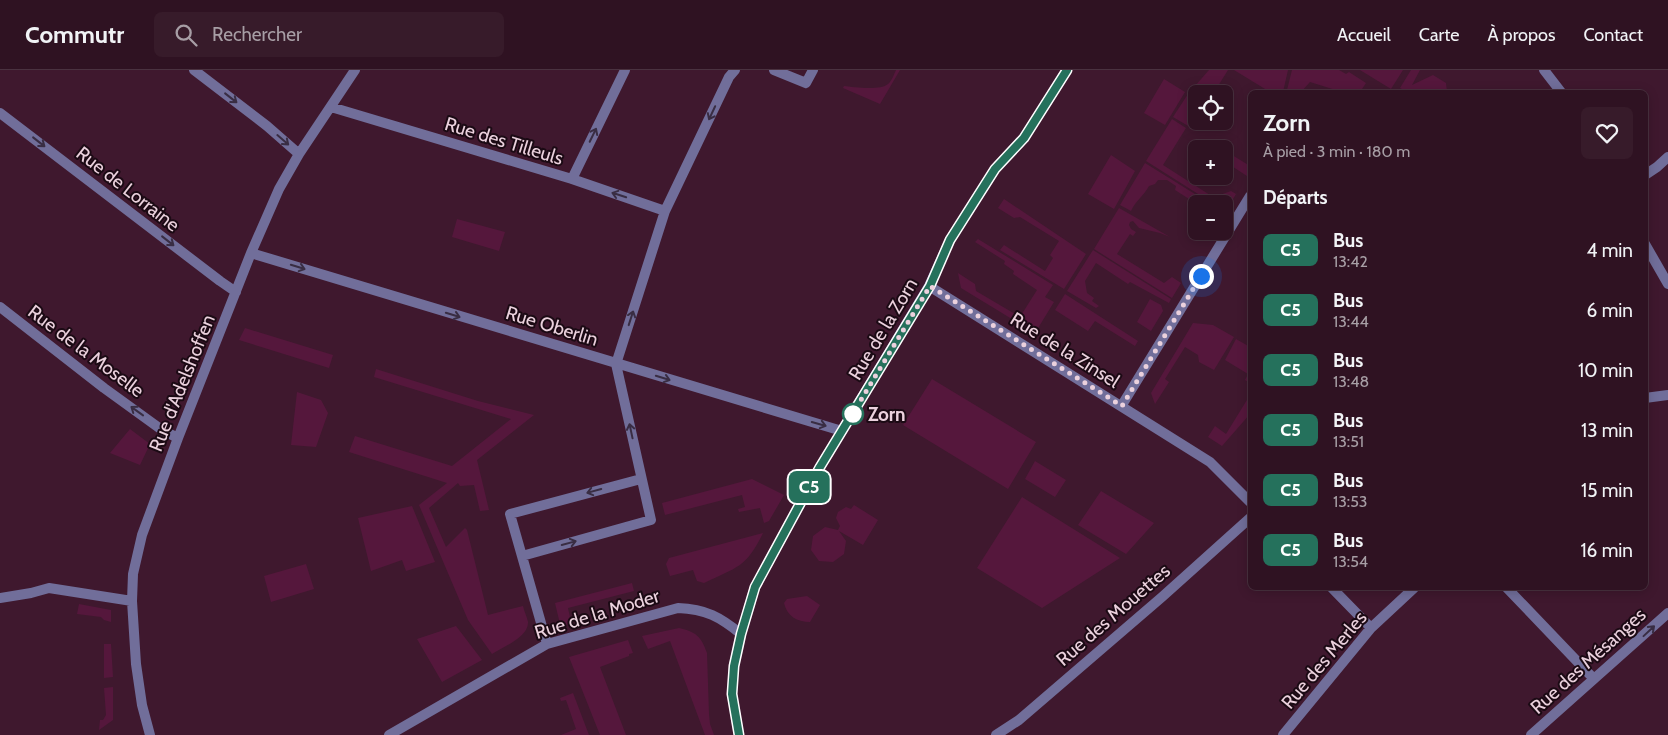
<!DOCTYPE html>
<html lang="fr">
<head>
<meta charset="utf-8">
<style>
	:root { --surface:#2f1222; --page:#371b2a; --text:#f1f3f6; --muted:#a79ea5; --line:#4a3240 }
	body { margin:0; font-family:Cabin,sans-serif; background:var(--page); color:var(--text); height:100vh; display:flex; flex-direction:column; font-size:19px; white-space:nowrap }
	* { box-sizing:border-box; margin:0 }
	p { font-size:16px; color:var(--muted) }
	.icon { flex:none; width:28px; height:28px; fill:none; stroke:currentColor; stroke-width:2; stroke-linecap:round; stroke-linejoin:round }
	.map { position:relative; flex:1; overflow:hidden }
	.panel { position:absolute; left:1248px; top:20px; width:400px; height:500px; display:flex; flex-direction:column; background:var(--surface); border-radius:8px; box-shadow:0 2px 12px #0003,0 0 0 1px var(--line) }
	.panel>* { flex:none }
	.badge { padding:0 10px; border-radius:8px; font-size:18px; line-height:32px }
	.fabs { position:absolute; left:1188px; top:15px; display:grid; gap:10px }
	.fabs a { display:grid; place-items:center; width:45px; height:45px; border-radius:8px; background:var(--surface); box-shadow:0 2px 12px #0003,0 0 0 1px var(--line); font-size:25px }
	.you { position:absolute; width:25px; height:25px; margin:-12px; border:4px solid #fff; border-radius:50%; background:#1a73e8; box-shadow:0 0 0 8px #1a73e833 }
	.map>.badge { position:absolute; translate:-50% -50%; box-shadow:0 0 0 2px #fff }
	h2 { padding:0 15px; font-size:19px; line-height:45px }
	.round { display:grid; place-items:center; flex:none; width:52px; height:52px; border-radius:8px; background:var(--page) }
	.overview { display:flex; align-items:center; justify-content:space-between; height:85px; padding:0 15px }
	h1 { font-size:24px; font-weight:800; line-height:38px }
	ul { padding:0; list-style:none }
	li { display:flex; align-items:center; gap:15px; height:60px; padding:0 15px }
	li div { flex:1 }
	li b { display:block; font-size:19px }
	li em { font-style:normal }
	li .badge { min-width:55px; font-weight:700; text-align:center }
	header { display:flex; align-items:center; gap:30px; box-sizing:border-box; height:70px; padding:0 25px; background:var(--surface); border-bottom:1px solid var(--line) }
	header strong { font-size:24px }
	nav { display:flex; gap:28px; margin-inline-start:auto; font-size:18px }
	.search { width:350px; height:45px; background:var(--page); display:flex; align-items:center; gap:12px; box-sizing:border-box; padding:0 18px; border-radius:8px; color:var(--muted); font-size:19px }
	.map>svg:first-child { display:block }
	.green { fill:#55173c }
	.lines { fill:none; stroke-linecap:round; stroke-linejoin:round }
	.minor { stroke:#716e9a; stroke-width:10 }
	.oneway { stroke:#392d43 }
	.line-casing { stroke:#fff; stroke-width:11 }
	.line { stroke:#25715c; stroke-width:8 }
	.walk { stroke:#ebd1dd; stroke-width:5; stroke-dasharray:0 9 }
	.stop-dot { fill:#fff; stroke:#25715c; stroke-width:2.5 }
	.labels { text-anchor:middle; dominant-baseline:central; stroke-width:4; stroke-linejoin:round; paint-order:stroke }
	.street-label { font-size:19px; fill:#ebd1dd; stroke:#1b0a14 }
	.stop-label { font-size:19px; font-weight:bold; fill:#ebd1dd; stroke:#1b0a14; text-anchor:start }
</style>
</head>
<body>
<header>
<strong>Commutr</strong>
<div class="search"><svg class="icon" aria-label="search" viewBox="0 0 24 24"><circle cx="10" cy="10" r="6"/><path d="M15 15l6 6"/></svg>Rechercher</div>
<nav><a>Accueil</a><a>Carte</a><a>À propos</a><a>Contact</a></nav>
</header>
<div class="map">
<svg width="1668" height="665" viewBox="0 0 1668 665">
	<rect width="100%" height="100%" fill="#3f182e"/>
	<path class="green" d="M896,0H900L880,34L843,18L844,16C853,17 880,21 888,14C892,11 894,4 896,0Z
		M1209,0H1228L1213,24H1196V46L1190,57L1173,47L1188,24Z
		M1234,0H1288L1283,22H1270Z
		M1292,0H1339L1346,4L1349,2L1366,13L1360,22H1342L1310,12L1301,22H1291L1287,20Z
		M1360,0H1403L1391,19Z
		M1411,0H1420L1412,15L1433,5L1446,13L1447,22H1408L1400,18Z
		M1164,9L1185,22L1165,55L1144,43Z
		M1172,49L1186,58L1163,95L1210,125H1220L1231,121L1236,124L1226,141L1224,140V134H1214L1146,91Z
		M1224,80L1250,96V102L1247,106L1224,91Z
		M1111,85L1135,101L1114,139L1088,124Z
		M1145,93L1211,134H1197L1175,120L1176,116L1167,110H1158L1155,114L1149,116C1143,127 1136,130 1131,141L1120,135Z
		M1004,129L1086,184L1064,219L1000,180L1004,175L1045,201L1053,188L1050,185L1059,171L1020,147L1014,148L998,138Z
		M1119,138L1170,167L1160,163L1139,158L1133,151L1130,152L1129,155L1131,159L1136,162L1133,166L1130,164L1117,184L1164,213L1172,207L1181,213L1172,228L1094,179Z
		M457,149L505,162L499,181L452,167Z
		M978,169L1053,215L1045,227L1054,232L1035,263L961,218L958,203L975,214L976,221L1020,247L1037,220L1013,204L1014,201L1004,194L1005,191L975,172Z
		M1093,180L1171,229L1169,233L1130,212L1128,214L1096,193L1085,211L1087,223L1094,228L1092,231L1099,236L1096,238L1067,221Z
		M1065,224L1138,271L1135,276L1095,251L1088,261L1055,240Z
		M1150,229L1161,235L1163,241L1151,261L1137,252Z
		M1193,253L1213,255L1234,267L1214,300L1199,292L1198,285L1185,277L1165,309L1169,312L1155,334L1151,323Z
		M245,258L333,285L329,298L239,270Z
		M1236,269L1250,277V313L1245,310L1248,304L1225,290Z
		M376,299L478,331L534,345L477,390L489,440L480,441L474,415L460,416L458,413L429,438L446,477L465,458L467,460L488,545L523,536C524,541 527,547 528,552C529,567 503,577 492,584L468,550L419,435L447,413L349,382L355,366L452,396L511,349L374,307Z
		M932,309L1036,372L1008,419L903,355Z
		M297,322L321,330L328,343L316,377L291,375Z
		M1250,325V344L1222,376L1208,367L1215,356L1226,364Z
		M130,359L150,374L140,395L110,383Z
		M1035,391L1066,410L1055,427L1025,409Z
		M752,409L784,425L769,451L764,453L760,438L739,442L738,439L745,437L742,425L665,445L662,433Z
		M1101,421L1154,453L1126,484L1078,455Z
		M1022,427L1120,488L1042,538L977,498Z
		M854,435L878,450L863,475L839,461L846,471L844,484L833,492L819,491L811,480L813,466L825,457L838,460L840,456L836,448L838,442L846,437L851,439Z
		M412,436L435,492L406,501L402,490L371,501L358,448Z
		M763,463C746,498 737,497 704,513L697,511L693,500L670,506L666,494L669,488Z
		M306,494L314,519L271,532L264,506Z
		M632,513L634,521L568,538C569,545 573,551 566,556L560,554L555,533Z
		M807,526L820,535L810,552C797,552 787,546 784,533L787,529Z
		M79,534L111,540V552L104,550L101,547L77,544Z
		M456,556L482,590L442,612L417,569Z
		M679,558C696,562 701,566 707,583L709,644L710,654L714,665H705L670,571L648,579L642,566Z
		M628,570L633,583L629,584V586L600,597L626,665H600L569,587Z
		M104,574H111L113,607L104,608Z
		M113,617V650L99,660L100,650H103L106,645L104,618Z
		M573,623L589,665H561L576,659L566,630L561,631L560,628Z"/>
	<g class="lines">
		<path class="minor" d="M194,0L267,56L299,84
			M774,0L806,13L813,0
			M1544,0L1561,22
			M331,37L572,109L665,141
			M0,43L220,211L236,222
			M1645,105L1657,97L1668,87
			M572,109L625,0
			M1645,174L1668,214
			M251,183L842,361
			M929,216L1210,392L1250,432
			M0,237L104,318L162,360L178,368
			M1645,328L1668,325
			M1122,335L1250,126
			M522,486L651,450L616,294L665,141L729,7L735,0
			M1332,518L1371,558
			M1507,518L1594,609
			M0,528L31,523L49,518L132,531
			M547,574L510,444L641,409
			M150,665L142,635L136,594L132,531L133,504L142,465L178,368L251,183L279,119L299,84L355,0
			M389,665L547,574L678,538C706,539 720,547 741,564
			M739,665L732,624L734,596L741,564L755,517L820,397L929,216L950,170L995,99L1024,68L1067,0
			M996,665L1019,650L1162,527L1250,448
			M1283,665L1371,558L1414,518
			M1531,665L1668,543"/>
	</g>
	<defs><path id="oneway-shaft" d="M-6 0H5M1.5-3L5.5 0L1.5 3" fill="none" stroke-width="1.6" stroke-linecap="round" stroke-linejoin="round" transform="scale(1.25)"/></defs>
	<g class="oneway">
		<use href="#oneway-shaft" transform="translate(231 28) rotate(38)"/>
		<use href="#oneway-shaft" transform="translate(712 43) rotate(115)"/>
		<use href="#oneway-shaft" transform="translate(593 65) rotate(-64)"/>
		<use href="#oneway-shaft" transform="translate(283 70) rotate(41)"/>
		<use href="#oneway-shaft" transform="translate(39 72) rotate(38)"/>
		<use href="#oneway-shaft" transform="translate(619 125) rotate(-162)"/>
		<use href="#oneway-shaft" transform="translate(168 171) rotate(38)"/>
		<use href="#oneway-shaft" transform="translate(298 197) rotate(17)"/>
		<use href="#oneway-shaft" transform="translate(453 245) rotate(17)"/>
		<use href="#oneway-shaft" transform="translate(631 248) rotate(-72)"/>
		<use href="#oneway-shaft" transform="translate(663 308) rotate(17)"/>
		<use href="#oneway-shaft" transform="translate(137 341) rotate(-144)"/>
		<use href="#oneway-shaft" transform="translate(819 354) rotate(16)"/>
		<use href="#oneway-shaft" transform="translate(631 361) rotate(-102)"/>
		<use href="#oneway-shaft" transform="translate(594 421) rotate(165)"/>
		<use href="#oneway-shaft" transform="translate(569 473) rotate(-15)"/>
		<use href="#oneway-shaft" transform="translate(1649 561) rotate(-43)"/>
	</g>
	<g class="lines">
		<defs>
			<path id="line" d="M739,665L732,624L734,596L741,564L755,517L820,397L930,216L950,170L995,99L1024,68L1067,0"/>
		</defs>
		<use href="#line" class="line-casing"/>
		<use href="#line" class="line"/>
		<path class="walk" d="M853,344L850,348L930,216L1122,336L1201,206"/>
	</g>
	<circle class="stop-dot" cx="853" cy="344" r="10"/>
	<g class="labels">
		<g class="street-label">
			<text transform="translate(504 71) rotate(17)">Rue des Tilleuls</text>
			<text transform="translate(128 119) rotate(38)">Rue de Lorraine</text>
			<text transform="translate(552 256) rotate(17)">Rue Oberlin</text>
			<text transform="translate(883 259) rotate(-59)">Rue de la Zorn</text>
			<text transform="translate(1065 280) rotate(32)">Rue de la Zinsel</text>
			<text transform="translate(86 281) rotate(37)">Rue de la Moselle</text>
			<text transform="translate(182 313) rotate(-68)">Rue d'Adelshoffen</text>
			<text transform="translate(597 544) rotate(-17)">Rue de la Moder</text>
			<text transform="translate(1113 545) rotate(-41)">Rue des Mouettes</text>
			<text transform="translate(1324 590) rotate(-50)">Rue des Merles</text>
			<text transform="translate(1588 591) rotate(-42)">Rue des Mésanges</text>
		</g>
		<g class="stop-label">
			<text x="868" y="344">Zorn</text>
		</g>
	</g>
</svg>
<div class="fabs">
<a><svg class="icon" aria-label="locate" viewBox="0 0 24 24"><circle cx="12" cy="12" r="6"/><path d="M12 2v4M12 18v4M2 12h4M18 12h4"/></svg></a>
<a>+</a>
<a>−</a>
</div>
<div class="you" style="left:1201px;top:206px"></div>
<b class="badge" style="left:809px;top:417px;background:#25715c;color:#fff">C5</b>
<section class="panel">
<div class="overview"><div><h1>Zorn</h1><p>À pied · 3 min · 180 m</p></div><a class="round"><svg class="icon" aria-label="heart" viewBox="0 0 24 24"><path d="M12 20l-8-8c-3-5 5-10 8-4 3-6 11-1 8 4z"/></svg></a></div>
<h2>Départs</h2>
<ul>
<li><span class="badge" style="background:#25715c;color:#fff">C5</span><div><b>Bus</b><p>13:42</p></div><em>4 min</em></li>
<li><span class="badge" style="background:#25715c;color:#fff">C5</span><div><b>Bus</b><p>13:44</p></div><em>6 min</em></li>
<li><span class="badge" style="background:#25715c;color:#fff">C5</span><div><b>Bus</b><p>13:48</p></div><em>10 min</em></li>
<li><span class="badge" style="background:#25715c;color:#fff">C5</span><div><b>Bus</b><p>13:51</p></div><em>13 min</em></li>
<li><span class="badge" style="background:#25715c;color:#fff">C5</span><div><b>Bus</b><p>13:53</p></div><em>15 min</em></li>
<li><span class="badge" style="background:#25715c;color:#fff">C5</span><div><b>Bus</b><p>13:54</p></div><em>16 min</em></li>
</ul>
</section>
</div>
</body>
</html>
